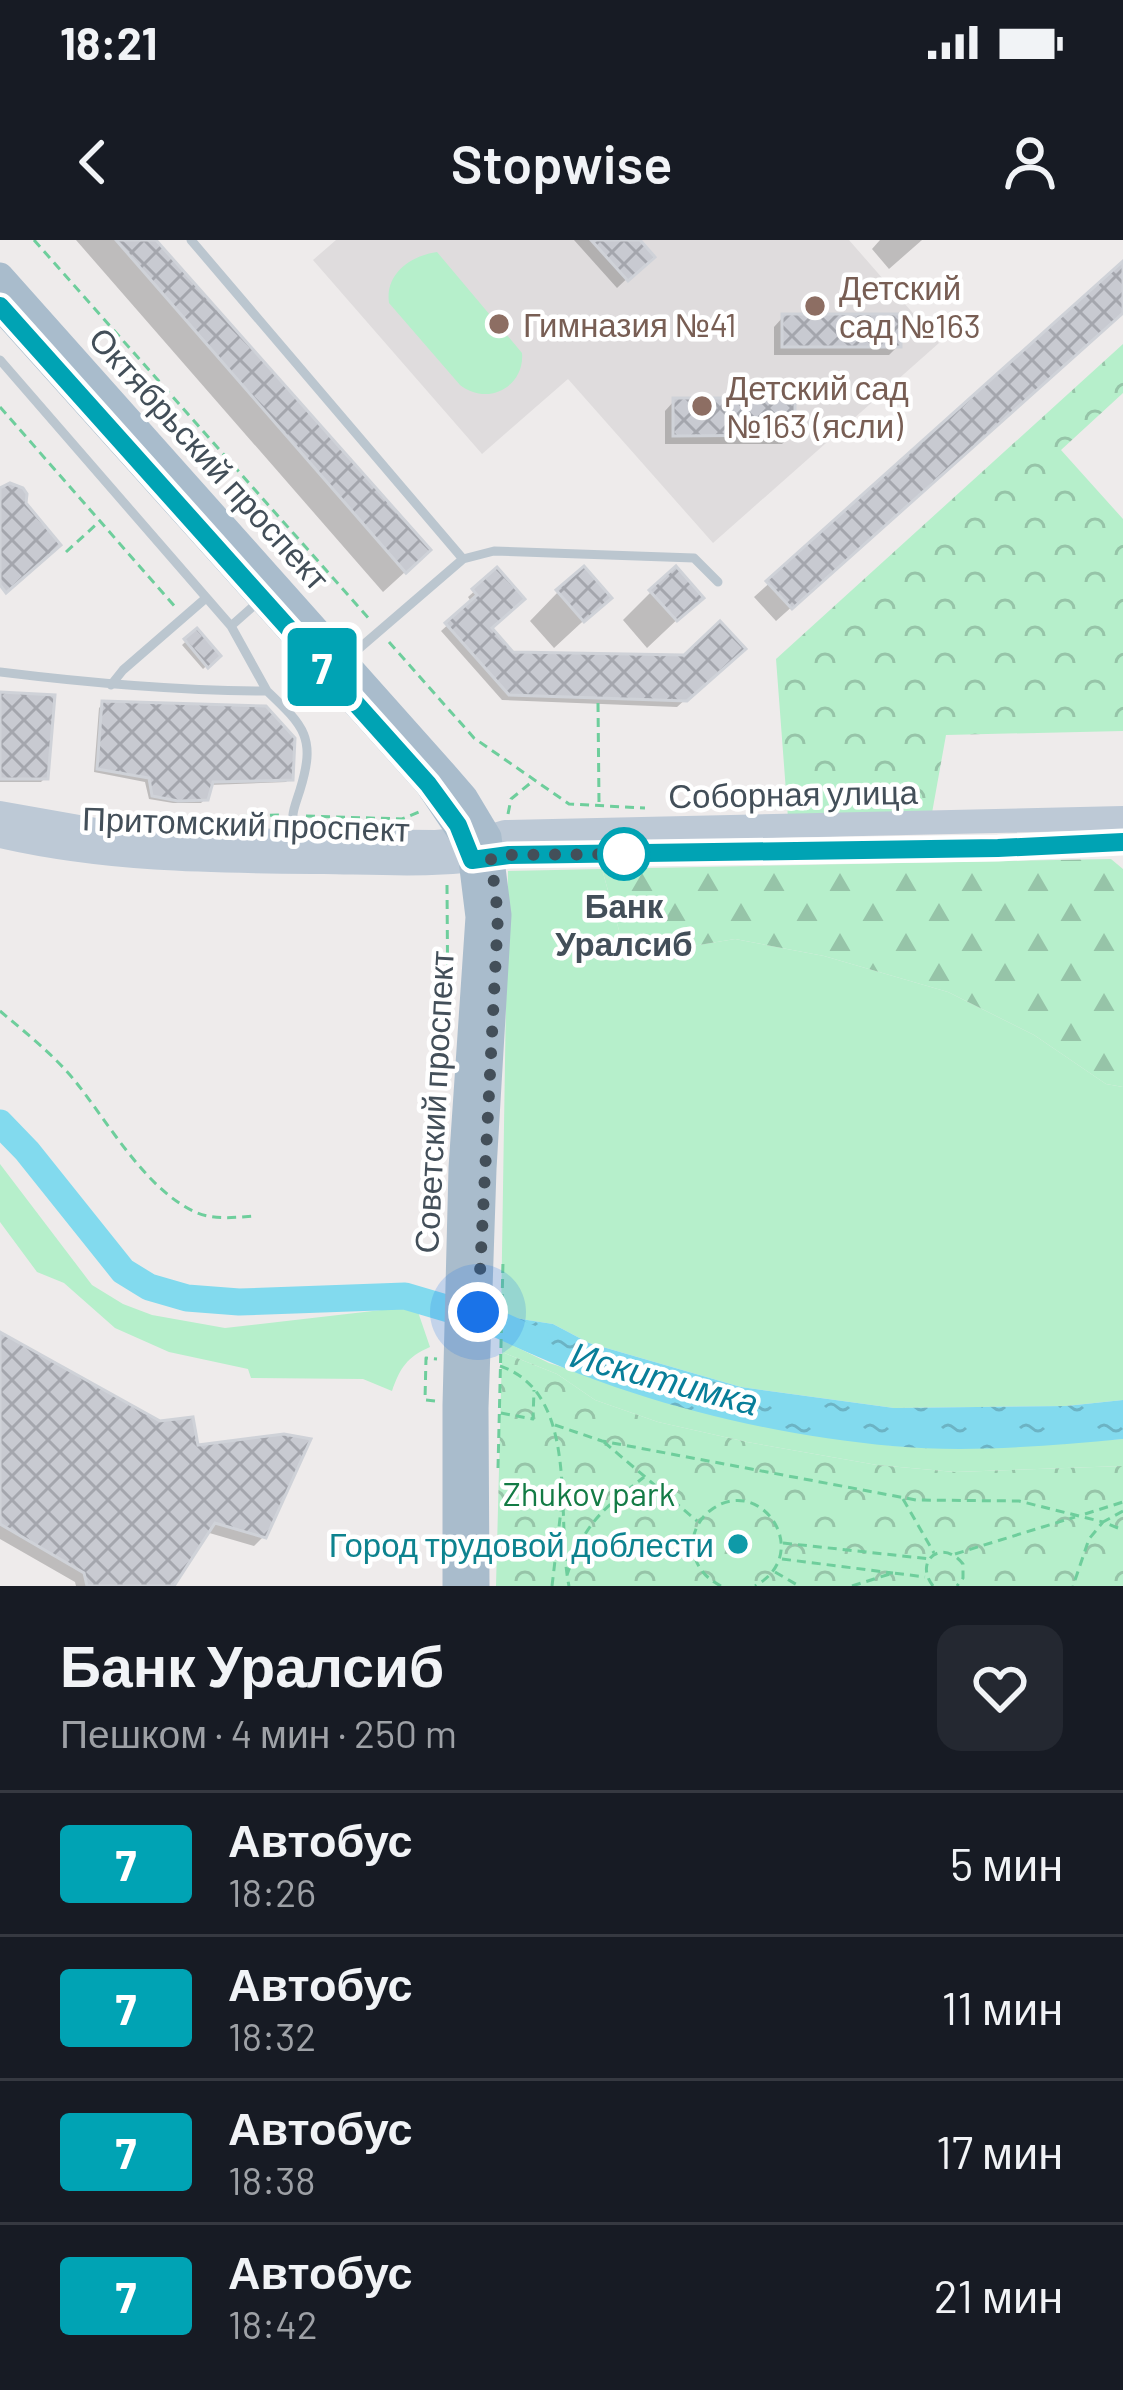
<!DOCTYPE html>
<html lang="ru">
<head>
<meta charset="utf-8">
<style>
	:root { --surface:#171b24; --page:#242831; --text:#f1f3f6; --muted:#9ea1a6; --line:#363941 }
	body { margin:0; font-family:Barlow,sans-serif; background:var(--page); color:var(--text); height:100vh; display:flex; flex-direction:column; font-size:45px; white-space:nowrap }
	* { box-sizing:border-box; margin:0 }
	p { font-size:39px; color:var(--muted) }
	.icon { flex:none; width:66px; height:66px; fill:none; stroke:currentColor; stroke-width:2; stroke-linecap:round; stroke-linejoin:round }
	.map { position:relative; height:1346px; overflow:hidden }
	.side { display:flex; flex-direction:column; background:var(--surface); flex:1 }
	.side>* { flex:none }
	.badge { padding:0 24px; border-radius:9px; font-size:42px; line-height:78px }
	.you { position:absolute; width:60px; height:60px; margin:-30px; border:9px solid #fff; border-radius:50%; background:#1a73e8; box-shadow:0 0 0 18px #1a73e833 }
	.map>.badge { position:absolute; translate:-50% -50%; box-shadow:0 0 0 6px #fff }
	.round { display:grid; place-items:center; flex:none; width:126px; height:126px; border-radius:24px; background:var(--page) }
	.summary { display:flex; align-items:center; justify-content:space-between; height:204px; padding:0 60px }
	h1 { font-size:57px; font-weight:600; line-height:90px }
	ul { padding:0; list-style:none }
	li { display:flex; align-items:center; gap:36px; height:144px; padding:0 60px; border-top:3px solid var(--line) }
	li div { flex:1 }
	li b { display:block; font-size:45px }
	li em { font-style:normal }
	li .badge { min-width:132px; font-weight:700; text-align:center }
	.status { display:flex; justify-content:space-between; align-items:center; height:84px; padding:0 60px; background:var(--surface); direction:ltr }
	.status svg { height:33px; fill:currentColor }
	header { display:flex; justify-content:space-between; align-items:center; height:156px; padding:0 60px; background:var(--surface); font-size:54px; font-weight:600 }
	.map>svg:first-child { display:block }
	.education { fill:#dfdcdd }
	.grass { fill:#b6efcb }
	.forest { fill:url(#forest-firs) }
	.park { fill:url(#park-crowns) }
	.water { fill:url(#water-ripples) }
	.shadow { fill:#0003 }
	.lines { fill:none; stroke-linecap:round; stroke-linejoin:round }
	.river { stroke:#82daee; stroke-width:27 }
	.building { fill:url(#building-cross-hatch); stroke:#cfd2d8; stroke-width:3 }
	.path { stroke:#6ece9c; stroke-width:3; stroke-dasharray:9 6; stroke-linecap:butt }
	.lane { stroke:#bbc6cf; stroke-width:9 }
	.secondary { stroke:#bdc9d6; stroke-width:24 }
	.primary { stroke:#a9bccc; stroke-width:27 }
	.line-casing { stroke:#fff; stroke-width:27 }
	.line { stroke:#00a3b4; stroke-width:18 }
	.walk { stroke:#434f59; stroke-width:12; stroke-dasharray:0 21.6 }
	.education-dot { fill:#8d6e63; stroke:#fff; stroke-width:4.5 }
	.stop-dot { fill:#fff; stroke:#00a3b4; stroke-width:6 }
	.culture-dot { fill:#0f9aa8; stroke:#fff; stroke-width:4.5 }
	.labels { text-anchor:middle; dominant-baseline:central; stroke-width:9; stroke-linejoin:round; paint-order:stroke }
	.education-label { font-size:33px; fill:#785e54; stroke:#fff; text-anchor:start }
	.street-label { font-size:33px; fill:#434f59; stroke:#fff }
	.stop-label { font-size:33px; font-weight:bold; fill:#434f59; stroke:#fff }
	.park-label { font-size:33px; fill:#137b45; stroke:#fff }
	.culture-label { font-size:33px; fill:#0d838f; stroke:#fff; text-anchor:end }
	.water-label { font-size:36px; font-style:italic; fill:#087e99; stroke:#fff }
</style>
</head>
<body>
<div class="status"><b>18:21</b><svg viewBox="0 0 49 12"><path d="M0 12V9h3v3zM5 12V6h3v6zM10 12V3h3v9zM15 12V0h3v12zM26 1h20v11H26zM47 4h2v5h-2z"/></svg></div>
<header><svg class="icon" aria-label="back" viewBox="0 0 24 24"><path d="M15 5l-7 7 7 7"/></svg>Stopwise<svg class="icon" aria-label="person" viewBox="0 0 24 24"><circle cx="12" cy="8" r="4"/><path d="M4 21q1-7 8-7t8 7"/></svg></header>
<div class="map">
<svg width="1123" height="1346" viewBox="0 0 1123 1346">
	<defs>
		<pattern id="forest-firs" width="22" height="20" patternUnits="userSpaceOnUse" patternTransform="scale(3)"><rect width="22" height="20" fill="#b6efcb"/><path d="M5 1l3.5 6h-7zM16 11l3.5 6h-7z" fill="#96c4a8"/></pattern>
		<pattern id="park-crowns" width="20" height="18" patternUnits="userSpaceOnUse" patternTransform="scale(3)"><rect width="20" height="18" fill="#b6efcb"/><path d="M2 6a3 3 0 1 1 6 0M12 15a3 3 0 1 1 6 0" fill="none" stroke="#96c4a8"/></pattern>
		<pattern id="water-ripples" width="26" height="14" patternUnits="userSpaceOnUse" patternTransform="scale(3)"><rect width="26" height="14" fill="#82daee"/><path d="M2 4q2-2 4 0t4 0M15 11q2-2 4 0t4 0" fill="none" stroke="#6cb3c4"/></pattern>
		<pattern id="building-cross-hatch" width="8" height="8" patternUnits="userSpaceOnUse" patternTransform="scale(3)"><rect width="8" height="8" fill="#c8cad1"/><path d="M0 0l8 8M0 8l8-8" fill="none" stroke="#a4a6ad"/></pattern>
	</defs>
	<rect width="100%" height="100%" fill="#eeebeb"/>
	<path class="education" d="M336,0H849L939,103L713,303L568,139L482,214L313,20Z"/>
	<path class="grass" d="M437,12L522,113C525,146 488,167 460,145L389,63C385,34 410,16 437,12Z
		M602,629L620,694L656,712L735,699L824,716L948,752L1034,795L1106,844L1123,847V1160L1066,1166L894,1168L741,1147L589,1103L553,1084L501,1076L508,631Z
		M0,924L92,1045L123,1064L152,1075L225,1088L416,1066L430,1107C407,1117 400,1128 392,1151L363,1139L251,1138L248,1129L169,1112L115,1088L64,1043L37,1032L0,982Z
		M502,1100L549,1123L722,1177L805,1193L894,1206L989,1207L1123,1199V1226L955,1232L877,1225L747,1202L658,1182L595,1160L557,1134L502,1112Z"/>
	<path class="forest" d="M1111,619L1123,629V847L1106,844L1034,795L948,752L824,716L735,699L657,712L620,694L602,629Z"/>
	<path class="park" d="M1123,104V153L1061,210L1123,279V491L946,495L932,573L788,578L776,419Z
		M502,1112L557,1134L595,1160L658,1182L747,1202L877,1225L955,1232L1123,1226V1346H496Z"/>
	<path class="water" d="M501,1076L553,1084L589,1103L741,1147L894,1168L1066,1166L1123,1160V1199C1048,1206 968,1213 892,1206C761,1194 619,1158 502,1100Z"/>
	<path class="shadow" d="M76,0H152L406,331L383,352Z
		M574,0H636L651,16L617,48Z
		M880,0H922L889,29L872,9Z
		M1123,25V70L776,381L754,357Z
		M783,77L898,106L889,115H774V87Z
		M674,161L792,194L782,204H665V171Z
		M497,331L488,388L511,415L685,418L741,409L677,467L502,460L441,391L472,363L468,357Z
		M558,352L608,358L554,408L530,381Z
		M651,352L700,358L647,408L623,380Z
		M196,392L217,416L203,429L182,405Z
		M0,455L45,538L41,542H0Z
		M103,464L290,538L286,542L209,545L206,558L201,563H173L149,559L145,542L94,532L99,468Z
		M0,1095L196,1208L264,1296L254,1306L206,1292L173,1346H76L75,1342L0,1299Z"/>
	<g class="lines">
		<path class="river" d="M0,883L27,911L123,1031L149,1047L187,1058L239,1062L405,1056L493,1082L536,1101"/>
	</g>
	<path class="building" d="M116,0H156L431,310L406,333Z
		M591,0H640L655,17L628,41Z
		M1123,21V73L792,369L766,341Z
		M782,74H901V107H782Z
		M673,158H795V195L673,196Z
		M10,243L23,248L27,254L26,263L61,305L6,353L0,345V248Z
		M584,326L612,358L584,382L556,350Z
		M676,326L704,358L677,381L649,350Z
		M497,327L525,359L492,388L513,412L684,415L720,381L746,409L687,461L509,455L445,383L477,355L472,349Z
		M197,388L221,416L208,428L184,399Z
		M0,452L55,455L48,539H0Z
		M102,461L266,466L295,498L293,540L213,542L208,560L178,561L152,556L149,538L97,529Z
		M0,1092L160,1181L193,1177L198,1205L284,1194L311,1199L266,1298L215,1283L174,1346H87L84,1333L0,1284Z"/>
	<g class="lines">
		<path class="path" d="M34,0L371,381
			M0,167L177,369
			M66,312L100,281
			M389,402L474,498L569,564L645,568
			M598,463L599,563
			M508,574L511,559L533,541
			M306,576L402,579L421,571
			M180,579L279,575
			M447,645L448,791
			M0,771C26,793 53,814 75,841C108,882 144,947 193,971C213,981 235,977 257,976
			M500,1126C582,1154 555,1279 569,1346
			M435,1161L425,1160L426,1118L437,1119
			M501,1173L533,1179L534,1150
			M555,1185L602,1201L916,1260L1019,1261L1103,1282L1089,1299L1073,1346
			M604,1202L697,1281
			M498,1228L503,1022
			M903,1259L934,1313
			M1123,1271L1103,1282L1123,1290
			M1085,1274L1123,1262
			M783,1303L930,1319
			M955,1314L1075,1277
			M782,1319L893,1333
			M775,1332L799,1346
			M567,1335C585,1282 602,1270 644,1237
			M552,1346L561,1270
			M721,1346C703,1337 692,1322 693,1301C694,1289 701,1277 711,1270C760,1233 815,1313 755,1346
			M852,1346L893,1333L925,1337
			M933,1346C913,1320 943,1298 963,1324V1338L957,1346"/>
		<path class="lane" d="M191,0L463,319
			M0,120L231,386L267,451
			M231,386L258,362
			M348,418L463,319L494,311L694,318L718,342
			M0,432C89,443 177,451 267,451C305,487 316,498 300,550C293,572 290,574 296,596
			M111,445L123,430L206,358"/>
		<path class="secondary" d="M0,573L130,596L180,600L436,602L488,597L505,592L1123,578
			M0,596C109,621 212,621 324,622C386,623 448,627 509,615L998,608L1123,603"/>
		<path class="primary" d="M0,36L444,534L464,557L488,597L498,675L483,929L475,1168L476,1346
			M0,67L428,544L465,599L472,620L479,677L462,928L456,1165V1346"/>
	</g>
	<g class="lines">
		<defs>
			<path id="line" d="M0,66L428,544L458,585L472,620L509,615L998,608L1123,602"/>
		</defs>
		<use href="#line" class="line-casing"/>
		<use href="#line" class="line"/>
		<path class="walk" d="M478,1072L498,675L491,619L509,615L624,614"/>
	</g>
	<g class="education-dot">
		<circle cx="815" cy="66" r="12"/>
		<circle cx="499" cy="84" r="12"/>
		<circle cx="702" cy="166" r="12"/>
	</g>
	<circle class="stop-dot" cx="624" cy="614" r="24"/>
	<circle class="culture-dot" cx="738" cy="1304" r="12"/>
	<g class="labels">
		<g class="education-label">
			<text x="839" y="47">Детский<tspan x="839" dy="38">сад №163</tspan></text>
			<text x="523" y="84">Гимназия №41</text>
			<text x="726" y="147">Детский сад<tspan x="726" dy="38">№163 (ясли)</tspan></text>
		</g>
		<g class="street-label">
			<text transform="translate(210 218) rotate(48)">Октябрьский проспект</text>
			<text transform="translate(793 553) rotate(-1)">Соборная улица</text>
			<text transform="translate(246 583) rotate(2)">Притомский проспект</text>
			<text transform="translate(433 862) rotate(-87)">Советский проспект</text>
		</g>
		<g class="stop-label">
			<text x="624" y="665">Банк<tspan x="624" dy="38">Уралсиб</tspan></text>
		</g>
		<g class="park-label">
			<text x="589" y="1253">Zhukov park</text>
		</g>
		<g class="culture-label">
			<text x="714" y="1304">Город трудовой доблести</text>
		</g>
		<g class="water-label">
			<text transform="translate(665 1137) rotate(15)">Искитимка</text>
		</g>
	</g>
</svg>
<div class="you" style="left:478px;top:1072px"></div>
<b class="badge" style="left:322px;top:427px;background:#00a3b4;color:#fff">7</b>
</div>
<section class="side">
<div class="summary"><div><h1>Банк Уралсиб</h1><p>Пешком · 4 мин · 250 m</p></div><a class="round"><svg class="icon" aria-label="heart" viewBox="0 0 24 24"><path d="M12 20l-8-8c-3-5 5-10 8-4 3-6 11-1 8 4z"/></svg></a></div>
<ul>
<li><span class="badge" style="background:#00a3b4;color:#fff">7</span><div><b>Автобус</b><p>18:26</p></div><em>5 мин</em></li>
<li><span class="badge" style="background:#00a3b4;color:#fff">7</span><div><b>Автобус</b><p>18:32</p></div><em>11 мин</em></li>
<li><span class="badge" style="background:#00a3b4;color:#fff">7</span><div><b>Автобус</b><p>18:38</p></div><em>17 мин</em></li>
<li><span class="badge" style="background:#00a3b4;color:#fff">7</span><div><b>Автобус</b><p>18:42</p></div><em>21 мин</em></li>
</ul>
</section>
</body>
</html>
